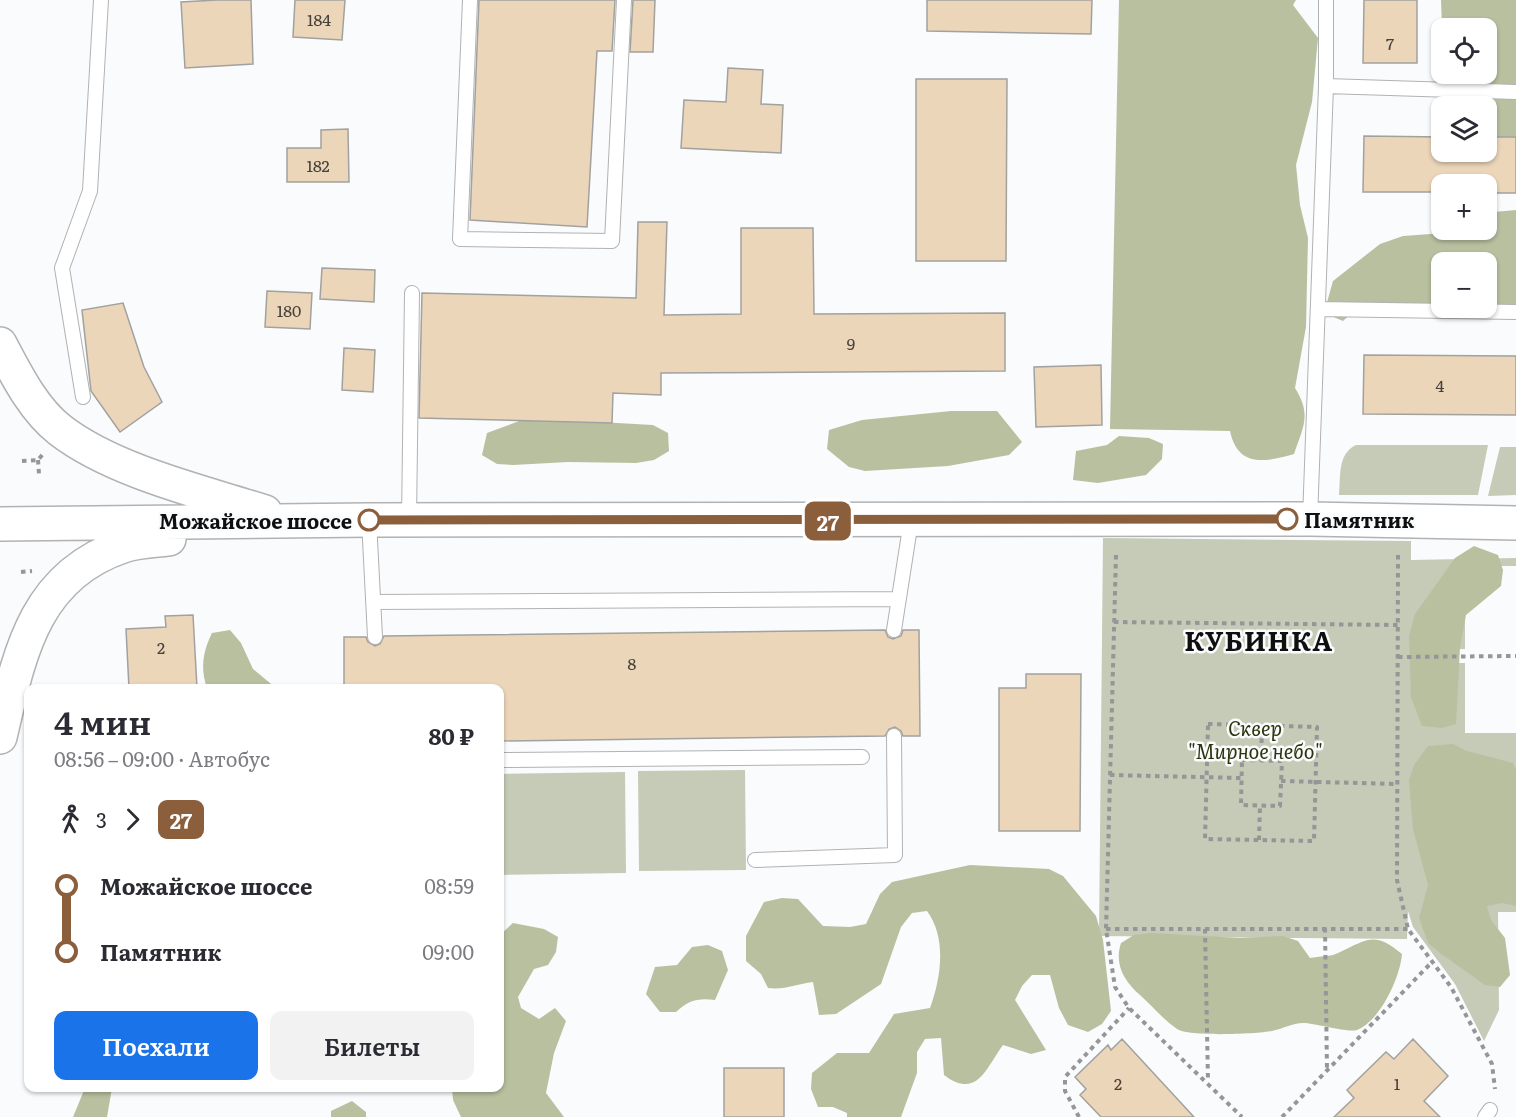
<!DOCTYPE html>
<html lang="ru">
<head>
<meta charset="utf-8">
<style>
	:root { --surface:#fff; --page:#f2f2f3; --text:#2b2b33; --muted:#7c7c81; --accent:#1a73e8 }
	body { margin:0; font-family:Literata,serif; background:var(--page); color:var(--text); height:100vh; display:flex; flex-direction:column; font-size:22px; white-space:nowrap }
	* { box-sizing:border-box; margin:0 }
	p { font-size:20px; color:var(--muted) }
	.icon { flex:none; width:33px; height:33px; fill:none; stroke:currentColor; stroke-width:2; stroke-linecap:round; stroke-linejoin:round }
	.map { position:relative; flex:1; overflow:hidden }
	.drawer { position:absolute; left:24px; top:684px; width:480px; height:408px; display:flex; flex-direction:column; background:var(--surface); border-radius:12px; box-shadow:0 2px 4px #0004 }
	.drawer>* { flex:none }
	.badge { padding:0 12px; border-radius:9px; font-size:21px; line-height:39px }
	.tools { position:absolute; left:1431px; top:18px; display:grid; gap:12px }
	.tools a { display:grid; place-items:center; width:66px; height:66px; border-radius:12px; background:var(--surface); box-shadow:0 2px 4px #0004; font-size:30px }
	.map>.badge { position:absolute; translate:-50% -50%; box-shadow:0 0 0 3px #fff }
	.legs { display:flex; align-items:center; gap:9px; height:66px; padding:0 30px; font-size:20px }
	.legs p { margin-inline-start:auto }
	.overview { display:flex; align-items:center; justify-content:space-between; height:102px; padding:0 30px }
	h1 { font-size:33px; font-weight:600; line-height:45px }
	.action { display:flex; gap:12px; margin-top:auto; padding:12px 30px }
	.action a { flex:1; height:69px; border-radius:12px; background:var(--accent); color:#fff; font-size:24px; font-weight:600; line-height:69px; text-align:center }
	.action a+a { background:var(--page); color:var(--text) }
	ul { padding:0 30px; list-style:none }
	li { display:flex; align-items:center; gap:21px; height:66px; font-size:22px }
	li i { display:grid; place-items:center; width:9px; height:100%; margin:0 8px; background:currentColor }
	li i::after { content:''; width:15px; height:15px; margin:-8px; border:4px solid; border-radius:50%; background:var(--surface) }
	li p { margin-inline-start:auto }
	li:first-child i { background:linear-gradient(#0000 50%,currentColor 0) }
	li:last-child i { background:linear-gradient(currentColor 50%,#0000 0) }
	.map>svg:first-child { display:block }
	.green { fill:#c5cbb6 }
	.forest { fill:#b9c0a0 }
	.building { fill:#ecd6b9; stroke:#a2a19f; stroke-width:1.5 }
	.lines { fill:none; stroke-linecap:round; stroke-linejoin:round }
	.service-casing { stroke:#b0b2b4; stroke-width:16 }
	.tertiary-casing { stroke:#b0b2b4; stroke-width:36 }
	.path { stroke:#949697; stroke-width:4; stroke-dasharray:4.5 4.5; stroke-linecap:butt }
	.service { stroke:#fff; stroke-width:14 }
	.tertiary { stroke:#fff; stroke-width:33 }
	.line-1-casing { stroke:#fff; stroke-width:14 }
	.line-1 { stroke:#8b5e3c; stroke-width:9 }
	.stop-1-dot { fill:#fff; stroke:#8b5e3c; stroke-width:3 }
	.labels { text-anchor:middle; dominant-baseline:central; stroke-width:5; stroke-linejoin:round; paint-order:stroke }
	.number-label { font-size:16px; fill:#46413a }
	.stop-label { font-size:20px; font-weight:bold; fill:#0e0f0f; stroke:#f9fbfd; text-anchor:start }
	.park-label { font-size:20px; font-style:italic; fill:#2d330b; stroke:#f9fbfd }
	.district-label { font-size:26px; font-weight:bold; letter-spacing:1.5px; fill:#0e0f0f; stroke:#f9fbfd }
</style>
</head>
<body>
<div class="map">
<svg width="1516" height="1117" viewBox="0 0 1516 1117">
	<rect width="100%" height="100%" fill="#f9fbfd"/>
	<path class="green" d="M1356,445H1488L1478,495H1339C1341,477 1337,454 1356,445Z
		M1500,447H1516V495L1488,496Z
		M1103,538L1411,541V560L1516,558V566H1465V649L1410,650V663H1465V733H1516V912H1498L1499,1010L1484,1041L1455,984L1413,927L1408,911L1407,939L1099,936Z
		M745,770L746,870L639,871L638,771Z
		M625,772L626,873L500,875V774Z"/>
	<path class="forest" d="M1119,0H1296L1293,5L1318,38L1312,102L1296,165L1300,205L1308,238L1306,327L1295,388C1312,415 1303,427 1294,454C1265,462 1238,468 1230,431L1110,429Z
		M1441,0H1516V142L1487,141L1486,106H1463L1475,80L1469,74H1486V28H1442Z
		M1516,210V306L1487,305L1486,262H1442L1441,305L1357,308L1343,321L1324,313L1333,281L1380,244L1403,236L1486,230L1487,218L1494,212Z
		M951,411H997L1022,442L1009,455L948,466L865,471L849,467L827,449L829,430L862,420Z
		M527,418L653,425L668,433L669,451L654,460L636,463L568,462L513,465L497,464L482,455L487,433Z
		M1119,436L1149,438L1163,444L1162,459L1146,475L1098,483L1073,480L1076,451L1107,445Z
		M1474,546L1498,555L1503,570L1501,586L1466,615L1460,647L1456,724L1442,728L1422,726L1411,697L1409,636L1415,614L1455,558Z
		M230,630L241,643L253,669L276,688H207C200,669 203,651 212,633Z
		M1453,744L1467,751L1513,763L1516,769V906L1502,903L1487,906L1491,920L1505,938L1510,975L1500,987L1485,985L1440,953L1428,943L1419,918L1428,885L1413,829L1409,780L1414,765L1428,746Z
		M970,865L1049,869L1063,876L1096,916L1103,940L1111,1011L1102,1024L1088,1032L1068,1025L1059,1008L1050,975H1032L1022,986L1015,1000L1046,1050L1031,1054L1003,1045C986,1068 977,1100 944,1075L941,1038L925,1039L917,1052V1073L901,1117H847V1113L833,1107H818L811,1089L812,1073L837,1053H869L894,1014L930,1008C941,978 947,938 927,911L912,913L901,927L881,984L836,1014L819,1015L813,982C797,984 785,990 768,988L761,974L746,961V936L764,902L782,898L798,899L823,926L850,927L866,924L880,894L892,882Z
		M513,923L544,929L558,937L556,952L548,965L534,969L518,997L521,1008L539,1019L555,1008L566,1021L554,1053L546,1093L564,1117H461L453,1100L452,1088H500V935Z
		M1151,933L1240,938L1283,936L1298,941L1310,958C1319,956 1331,957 1338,953C1368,939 1374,931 1402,954C1400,978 1380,1021 1357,1030C1348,1033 1315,1023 1303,1023C1293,1023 1282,1029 1272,1031C1255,1034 1190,1037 1177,1029C1164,1020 1152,1006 1140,995C1124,981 1114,964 1121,943L1134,935Z
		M708,945L722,951L728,970L715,1000C698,998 689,1000 676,1012H660L646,994L655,967L677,965L692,947Z
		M85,1088H112L107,1117H73Z
		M352,1101L366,1112V1117H331V1111Z"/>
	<path class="building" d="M217,0H251L253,64L185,68L181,2Z
		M295,0H345L342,40L293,37Z
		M479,0H615L612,51H597L587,227L470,220Z
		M633,0H655L653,52H630Z
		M927,0H1092L1091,34L927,31Z
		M1364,0H1417V63H1363Z
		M728,68L763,70L761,104L783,105L781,153L681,148L684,100L726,102Z
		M916,79H1007L1006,261H916Z
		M348,129L349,182H287V148H321V130Z
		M1364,136L1442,137V152H1486V137H1516V193H1486V184H1442V192H1363Z
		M638,222H667L664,315L741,314V228H813L814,314L1005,313V371L661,373V395L613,393L612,423L419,418L422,293L636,298Z
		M322,268L375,270L374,302L320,299Z
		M267,291L312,293L310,329L265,327Z
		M123,303L144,367L162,402L120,432L91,391L82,310Z
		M344,348L375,350L373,392L342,390Z
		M1364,355L1516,356V415L1363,414Z
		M1101,365L1102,425L1036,427L1034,367Z
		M193,615L197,688H129L126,629L166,627L165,616Z
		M885,630L888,637L893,639L901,636L903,630H919L920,736H903L901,731L895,727L889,729L885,736L500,741V688H344V637H366L368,642L375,646L380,644L384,636Z
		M1026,674H1081L1080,831H999V688H1026Z
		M1122,1039L1194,1117H1101L1080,1095L1086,1089L1075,1077L1108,1045L1111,1050Z
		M1413,1039L1448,1076L1424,1101L1440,1117H1334L1354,1098L1347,1090L1386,1052L1394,1059Z
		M724,1068H784V1117H724Z"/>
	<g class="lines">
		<defs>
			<path id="service" d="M470,0L460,239L612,241L624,0
				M1326,0V86
				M1318,309L1516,312
				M83,397L62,268L90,191L101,0
				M1310,519L1326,86L1516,92
				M369,520L375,637
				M409,520L412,293
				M373,602L898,599
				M894,630L911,521
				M500,760L862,757
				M755,860L895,855L894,736
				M1485,1117L1490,1110"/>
			<path id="tertiary" d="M0,344C16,374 33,409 60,430C113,471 202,492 265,512
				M0,524L369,520L1310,519L1516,523
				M0,737C19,656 33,576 123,546C137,541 154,541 169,539"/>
		</defs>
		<use href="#service" class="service-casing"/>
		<use href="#tertiary" class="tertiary-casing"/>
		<path class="path" d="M38,460L39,474
			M22,461L38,460L43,454
			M1116,555L1106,929L1115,987L1129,1008L1242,1117
			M1398,555L1397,880L1408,929L1451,987L1492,1064L1495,1089
			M21,572L32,571
			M1114,622L1398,625
			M1398,657L1516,656
			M1208,724L1317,727L1314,841L1205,839Z
			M1242,760L1282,761L1280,806L1241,805Z
			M1261,761L1262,726
			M1110,775L1241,778
			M1281,781L1398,784
			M1259,840L1260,805
			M1325,928L1327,1071
			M1106,929H1408
			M1205,929L1208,1081
			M1079,1117L1065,1091V1077L1129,1008
			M1282,1117L1432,962"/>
		<use href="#service" class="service"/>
		<use href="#tertiary" class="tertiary"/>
	</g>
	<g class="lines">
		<defs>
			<path id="line-1" d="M369,520L1287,519"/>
		</defs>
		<use href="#line-1" class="line-1-casing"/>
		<use href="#line-1" class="line-1"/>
	</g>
	<g class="stop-1-dot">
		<circle cx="1287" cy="519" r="10"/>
		<circle cx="369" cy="520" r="10"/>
	</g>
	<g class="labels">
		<g class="number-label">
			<text x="319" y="19">184</text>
			<text x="1390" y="43">7</text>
			<text x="318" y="165">182</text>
			<text x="289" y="310">180</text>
			<text x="851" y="343">9</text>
			<text x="1440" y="385">4</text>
			<text x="161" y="647">2</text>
			<text x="632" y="663">8</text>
			<text x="1118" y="1083">2</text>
			<text x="1397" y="1083">1</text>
		</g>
		<g class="stop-label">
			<text x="1304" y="519">Памятник</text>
			<text x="352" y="520" text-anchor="end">Можайское шоссе</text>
		</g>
		<g class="park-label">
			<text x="1255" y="727">Сквер<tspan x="1255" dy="23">"Мирное небо"</tspan></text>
		</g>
		<g class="district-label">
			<text x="1259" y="639">КУБИНКА</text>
		</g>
	</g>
</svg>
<div class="tools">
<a><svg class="icon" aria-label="locate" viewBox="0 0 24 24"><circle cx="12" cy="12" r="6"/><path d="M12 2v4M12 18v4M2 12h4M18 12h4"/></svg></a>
<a><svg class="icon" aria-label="layers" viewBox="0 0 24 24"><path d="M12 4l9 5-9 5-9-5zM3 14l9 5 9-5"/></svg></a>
<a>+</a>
<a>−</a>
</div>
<b class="badge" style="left:828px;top:521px;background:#8b5e3c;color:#fff">27</b>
<section class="drawer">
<div class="overview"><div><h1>4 мин</h1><p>08:56 – 09:00 · Автобус</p></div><b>80 ₽</b></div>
<div class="legs"><svg class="icon" aria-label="walk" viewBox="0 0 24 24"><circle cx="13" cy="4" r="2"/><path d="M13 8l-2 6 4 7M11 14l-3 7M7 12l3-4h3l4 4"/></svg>3<svg class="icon" aria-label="forward" viewBox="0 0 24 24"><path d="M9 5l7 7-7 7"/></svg><b class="badge" style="background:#8b5e3c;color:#fff">27</b></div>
<ul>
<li><i style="color:#8b5e3c"></i><b>Можайское шоссе</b><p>08:59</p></li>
<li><i style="color:#8b5e3c"></i><b>Памятник</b><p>09:00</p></li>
</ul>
<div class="action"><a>Поехали</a><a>Билеты</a></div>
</section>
</div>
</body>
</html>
